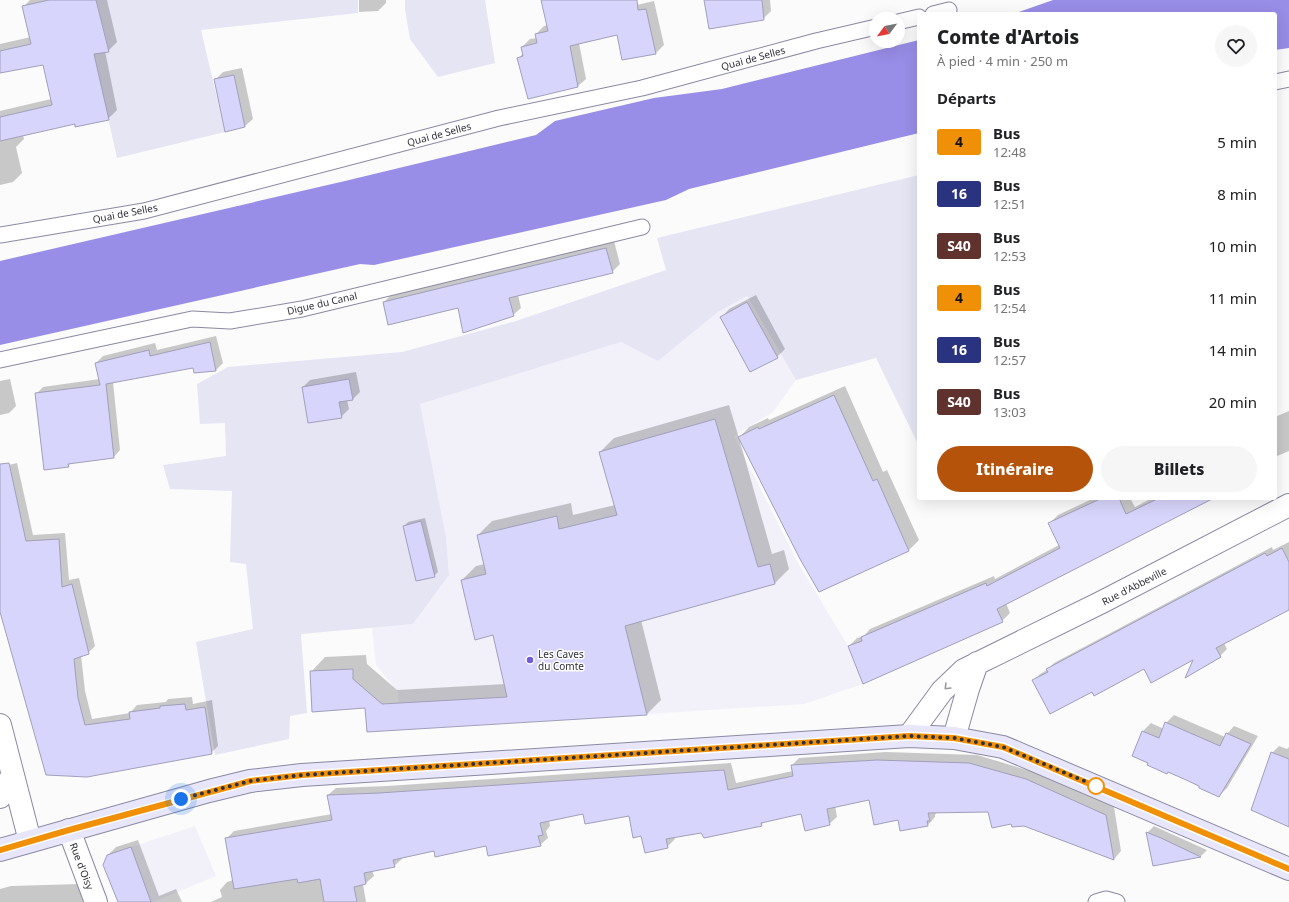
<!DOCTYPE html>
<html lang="fr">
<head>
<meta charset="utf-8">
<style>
	:root { --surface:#fff; --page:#f6f6f6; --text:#202124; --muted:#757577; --accent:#b45309 }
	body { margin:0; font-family:"Noto Sans",sans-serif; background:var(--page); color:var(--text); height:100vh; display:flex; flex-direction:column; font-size:15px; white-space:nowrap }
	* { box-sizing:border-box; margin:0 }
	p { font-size:13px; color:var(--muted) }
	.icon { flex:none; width:22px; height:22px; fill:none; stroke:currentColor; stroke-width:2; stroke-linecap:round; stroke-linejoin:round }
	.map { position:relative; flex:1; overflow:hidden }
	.drawer { position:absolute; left:917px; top:12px; width:360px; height:488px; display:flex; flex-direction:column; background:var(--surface); border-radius:4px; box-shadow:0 4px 16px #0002 }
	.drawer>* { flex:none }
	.badge { padding:0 8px; border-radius:3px; font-size:14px; line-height:26px }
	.needle { width:26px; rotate:238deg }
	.buttons { position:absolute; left:869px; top:12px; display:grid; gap:8px }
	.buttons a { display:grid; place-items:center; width:36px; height:36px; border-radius:50%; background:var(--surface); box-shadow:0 4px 16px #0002; font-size:20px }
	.you { position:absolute; width:20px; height:20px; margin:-10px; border:3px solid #fff; border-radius:50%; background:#1a73e8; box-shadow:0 0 0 6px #1a73e833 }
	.map>.badge { position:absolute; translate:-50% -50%; box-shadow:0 0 0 2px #fff }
	h2 { padding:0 20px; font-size:15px; line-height:36px }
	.round { display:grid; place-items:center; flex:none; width:42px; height:42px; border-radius:21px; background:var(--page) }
	.head { display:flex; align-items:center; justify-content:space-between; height:68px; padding:0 20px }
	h1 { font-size:19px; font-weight:800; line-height:30px }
	.button { display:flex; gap:8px; margin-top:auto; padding:8px 20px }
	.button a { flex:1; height:46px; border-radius:24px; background:var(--accent); color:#fff; font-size:16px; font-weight:800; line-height:46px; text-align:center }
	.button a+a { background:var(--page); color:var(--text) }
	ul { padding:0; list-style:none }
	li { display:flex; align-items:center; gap:12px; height:52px; padding:0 20px }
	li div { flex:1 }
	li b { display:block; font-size:15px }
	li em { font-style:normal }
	li .badge { min-width:44px; font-weight:700; text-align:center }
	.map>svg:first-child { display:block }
	.built { fill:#f2f1f9 }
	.green { fill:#e5e5f4 }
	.water { fill:#988de7 }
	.shadow { fill:#0003 }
	.building { fill:#d7d5fb; stroke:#a19fba }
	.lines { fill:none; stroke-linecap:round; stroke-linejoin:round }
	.lane-casing { stroke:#8a89a3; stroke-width:17 }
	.street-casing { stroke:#8a89a3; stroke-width:24 }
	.secondary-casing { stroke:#8a89a3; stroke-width:24 }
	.lane { stroke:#fff; stroke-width:15 }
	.street { stroke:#fff; stroke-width:22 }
	.secondary { stroke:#e7e6fa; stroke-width:22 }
	.oneway { stroke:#98989d }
	.line-casing { stroke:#fff; stroke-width:9 }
	.line { stroke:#f09007; stroke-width:6 }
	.walk { stroke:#30303b; stroke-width:4; stroke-dasharray:0 7.2 }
	.poi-dot { fill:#735bd5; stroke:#fff; stroke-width:1.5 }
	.stop-dot { fill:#fff; stroke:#f09007; stroke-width:2 }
	.labels { text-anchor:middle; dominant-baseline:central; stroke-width:3; stroke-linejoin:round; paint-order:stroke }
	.street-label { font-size:10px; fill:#30303b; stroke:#fff }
	.poi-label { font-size:10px; fill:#30303b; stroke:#fff; text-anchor:start }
</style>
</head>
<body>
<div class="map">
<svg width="1289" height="902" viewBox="0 0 1289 902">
	<rect width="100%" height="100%" fill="#fbfbfb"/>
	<path class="built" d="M747,296L796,380L773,412L734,436L798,563L848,646L863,684L804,704L401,730L398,692L376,665L372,627L413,624L449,575L446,537L420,404L621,342L658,361L718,312Z
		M195,826L216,876L153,902H118L103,865L107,855Z"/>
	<path class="green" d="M96,0H358V13L201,30L225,132L117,158L94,54L109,51Z
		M405,0H485L495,63L438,77L410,39L405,9Z
		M919,175V446L876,358L796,380L747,296L718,312L658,361L621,342L420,404L446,537L449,575L413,624L301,634L307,713L290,716L289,739L215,755L196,642L253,629L246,564L230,562L232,491L170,489L163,465L226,456L225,423L200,424L197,384L228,367L402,352L516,321L666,270L657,238Z"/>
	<path class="water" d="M1053,0H1289V48L1275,50V14H1013Z
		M919,40V133L689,189L666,200L374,265L360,264L0,345V261L345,181L536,135L555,121L654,98L722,89Z"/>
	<path class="shadow" d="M30,0H107L117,42L108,51H105L117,110L108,119L76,123L23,135L24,139L16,147L22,173L13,182L0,185V111L51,99L44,64L0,72V44L31,37L24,6Z
		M359,0H386V3L378,11L359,12Z
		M542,0H586L590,16L654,1L664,45L656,53L623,59L617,34L579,43L586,79L578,86L519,58L523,53L522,47L530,39L537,38L536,34L544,26L548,25Z
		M705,0H770L771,11L763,19Z
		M242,68L253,119L245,126L226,131L215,80L223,72Z
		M614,241L620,264L612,272L518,295L521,308L513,315L459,307L384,302L392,294Z
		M756,295L785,349L777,357L722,317L729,309Z
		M216,336L223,363L216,370L195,372L194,367L113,382L120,450L114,457L72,462L68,466L36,394L43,387L100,379L96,363L103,356L155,343L157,350Z
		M356,372L360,392L353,399L347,400L349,409L341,417L303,387L310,380Z
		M10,379L16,406L9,413L0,415V381Z
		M845,386L883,472L887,470L919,540L909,550L739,438L772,554L784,550L789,569L775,583L641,620L661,700L647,714L367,731L366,707L311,672L325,657L366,655L367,664L397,690L505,684L494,634L462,580L476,566L485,564L478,535L492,521L571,503L573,515L615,505L600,452L614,438L729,405L739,438L749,427L768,418L769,420Z
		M1289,411V451L1275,457V417Z
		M17,463L33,535L65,533L69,580L79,578L95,646L88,653L81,655L85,691L92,719L130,713L137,705L166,702L168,699L192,697L193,704L212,700L218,746L211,753L87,776L0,609V467Z
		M1094,498H1130L1135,507L1152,498H1203L1006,603L1010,613L1002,621L849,646L857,638L864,636L870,629L994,576L995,579L1059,545L1050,523L1058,515Z
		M425,518L438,572L434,576L404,526L408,522Z
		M1289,542V609L1224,643L1227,649L1220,656L1187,675L1195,658L1144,668L1093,691L1034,681L1040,674L1047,670L1054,663L1272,547L1273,550Z
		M1174,715L1225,737L1227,734L1234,726L1258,736L1227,788L1219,796L1200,785L1133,756L1143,731L1151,723L1164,729L1166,723Z
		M1279,746L1287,749L1289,747V826L1272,753Z
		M886,752L977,755L1034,772L1114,807L1121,851L1114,859L1024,825L1011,822L989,811L937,812L935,815V817L928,825L899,819L870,798L835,806L837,817L829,824L802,813L765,821L761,825L674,837L675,839L667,847L642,835L630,815L584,812L549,820L550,826L546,831L548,838L540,845L486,844L435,849L401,857L402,859L394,866L372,870L374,876L366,883L363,884L366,902H211L222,897L220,890L227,882L233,880L227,838L234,831L332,814L328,795L336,788L387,786L731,763L736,783L793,771L792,765L799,758Z
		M1154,826L1167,832L1207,850L1201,856L1154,865L1147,833Z
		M138,840L159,896L176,889L182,902H119L108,855L116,847Z
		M79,884L86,902H0V889L11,886Z"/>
	<path class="building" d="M49,0H96L109,52L94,54L109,120L75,127V124L0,141V117L52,105L43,65L0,73V51L31,44L22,6Z
		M541,0H637L638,10L646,9L656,54L622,60L617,35L570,46L578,87L528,99L517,58L523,56L521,47L537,43L535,34L548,31Z
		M704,0H762L764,20L709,29Z
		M234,75L245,127L225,132L214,79Z
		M606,248L613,273L509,298L514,316L463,333L458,308L388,325L383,302Z
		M747,302L778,358L750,372L720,317Z
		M210,342L216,371L194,373L193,368L106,384L114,458L68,464L69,467L44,470L35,393L100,385L95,363L149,350L150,356Z
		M349,379L353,400L339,402L342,418L308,423L302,387Z
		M834,395L873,481L877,479L909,551L819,592L800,559L738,437L758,427L759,429Z
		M715,419L758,567L770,564L775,584L625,626L647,715L367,732L365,708L312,712L310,671L353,669V679L382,704L507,697L493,635L475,640L461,580L486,574L477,535L557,516L559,529L617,515L599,452Z
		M9,463L26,541L59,539L62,587L72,584L89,654L74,659L78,698L85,725L130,719L129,712L160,708V706L185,704L186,710L205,707L212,754L87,777L46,775L0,612V464Z
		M1102,498H1119L1126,514L1159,498H1214L997,609L1003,622L863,684L848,646L862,641L861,637L986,583L987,586L1060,548L1048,523Z
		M421,521L435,577L416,581L403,526Z
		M1282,548L1289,562V610L1216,648L1221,657L1185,678L1193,660L1151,683L1144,669L1094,696L1092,692L1050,714L1032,680L1048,672L1046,669L1265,553L1267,556Z
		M1165,722L1220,746L1226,733L1251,744L1219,797L1199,788V786L1184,779L1168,772L1167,774L1147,765L1148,763L1132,756L1142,731L1159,738Z
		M1271,752L1289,759V827L1251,810Z
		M877,760L969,763L1026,779L1106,815L1114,860L1024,826L1012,827L1011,824L992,828L988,812L928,813L930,821H927L928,826L900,831L898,820L874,825L869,800L827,809L830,825L805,831L801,814L761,823L762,826L704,838L701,833L666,839L668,848L645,853L641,836L633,838L629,816L585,824L583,814L540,823L543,835L538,836L541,846L488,856L486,846L435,857L434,851L393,860L395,867L364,873L366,884L354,887L357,902H324L320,879L298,883L297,879L234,889L225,838L332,820L327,795L379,793L724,770L728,790L793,776L791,765Z
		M1146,832L1161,838L1201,857L1153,866Z
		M131,847L151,902H118L103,865L107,855Z"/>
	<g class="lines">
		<defs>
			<path id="lane" d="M933,14L949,10
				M898,22L919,17
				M1275,82L1289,79
				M0,235L144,211L499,118L642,88L816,41L876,27
				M0,360L192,319L230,321L302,309L642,227
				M1096,902L1106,899L1117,902"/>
			<path id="street" d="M0,725L30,841
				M909,736L942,691L964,670L1102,602L1289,505
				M954,738L968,689L977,663
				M0,797L12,776
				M69,830L96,902"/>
			<path id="secondary" d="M0,850L209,791L250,781L302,775L909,736L954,738L1003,747L1289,869"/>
		</defs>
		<use href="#lane" class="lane-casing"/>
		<use href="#street" class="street-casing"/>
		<use href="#secondary" class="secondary-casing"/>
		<use href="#lane" class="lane"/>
		<use href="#street" class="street"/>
		<use href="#secondary" class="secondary"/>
	</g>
	<defs><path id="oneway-chevron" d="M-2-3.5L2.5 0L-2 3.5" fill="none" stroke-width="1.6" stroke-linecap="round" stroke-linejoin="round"/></defs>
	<use class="oneway" href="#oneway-chevron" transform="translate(947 687) rotate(135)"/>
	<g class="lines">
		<defs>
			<path id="line" d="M0,850L69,830L236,785L250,781L302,775L909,736L954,738L1003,747L1289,869"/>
		</defs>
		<use href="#line" class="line-casing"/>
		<use href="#line" class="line"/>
		<path class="walk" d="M181,799L250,781L302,775L909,736L954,738L1003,747L1099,787L1096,786"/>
	</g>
	<circle class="poi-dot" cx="530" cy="660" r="4"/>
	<circle class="stop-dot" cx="1096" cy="786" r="8"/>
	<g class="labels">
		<g class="street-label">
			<text transform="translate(753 58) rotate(-15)">Quai de Selles</text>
			<text transform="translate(439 134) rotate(-15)">Quai de Selles</text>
			<text transform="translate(125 213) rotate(-11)">Quai de Selles</text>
			<text transform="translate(322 303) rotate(-13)">Digue du Canal</text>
			<text transform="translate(1134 586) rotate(-27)">Rue d'Abbeville</text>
			<text transform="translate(82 866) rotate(69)">Rue d'Oisy</text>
		</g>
		<g class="poi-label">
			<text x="538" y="654">Les Caves<tspan x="538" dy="12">du Comte</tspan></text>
		</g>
	</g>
</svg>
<div class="buttons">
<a><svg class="needle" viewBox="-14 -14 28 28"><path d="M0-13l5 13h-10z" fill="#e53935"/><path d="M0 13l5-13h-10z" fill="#757577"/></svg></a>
</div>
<div class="you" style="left:181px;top:799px"></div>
<section class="drawer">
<div class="head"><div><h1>Comte d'Artois</h1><p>À pied · 4 min · 250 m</p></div><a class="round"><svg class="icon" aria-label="heart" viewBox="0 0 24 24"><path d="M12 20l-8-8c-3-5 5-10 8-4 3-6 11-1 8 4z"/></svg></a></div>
<h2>Départs</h2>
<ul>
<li><span class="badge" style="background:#f09007;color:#111">4</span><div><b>Bus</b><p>12:48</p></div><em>5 min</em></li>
<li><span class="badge" style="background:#2a337f;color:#fff">16</span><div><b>Bus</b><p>12:51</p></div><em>8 min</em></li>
<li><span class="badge" style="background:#60322d;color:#fff">S40</span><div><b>Bus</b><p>12:53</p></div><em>10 min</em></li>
<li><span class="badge" style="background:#f09007;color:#111">4</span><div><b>Bus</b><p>12:54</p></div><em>11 min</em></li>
<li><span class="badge" style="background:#2a337f;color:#fff">16</span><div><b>Bus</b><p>12:57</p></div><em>14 min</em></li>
<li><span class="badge" style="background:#60322d;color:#fff">S40</span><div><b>Bus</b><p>13:03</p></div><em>20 min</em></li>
</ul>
<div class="button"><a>Itinéraire</a><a>Billets</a></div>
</section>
</div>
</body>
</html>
